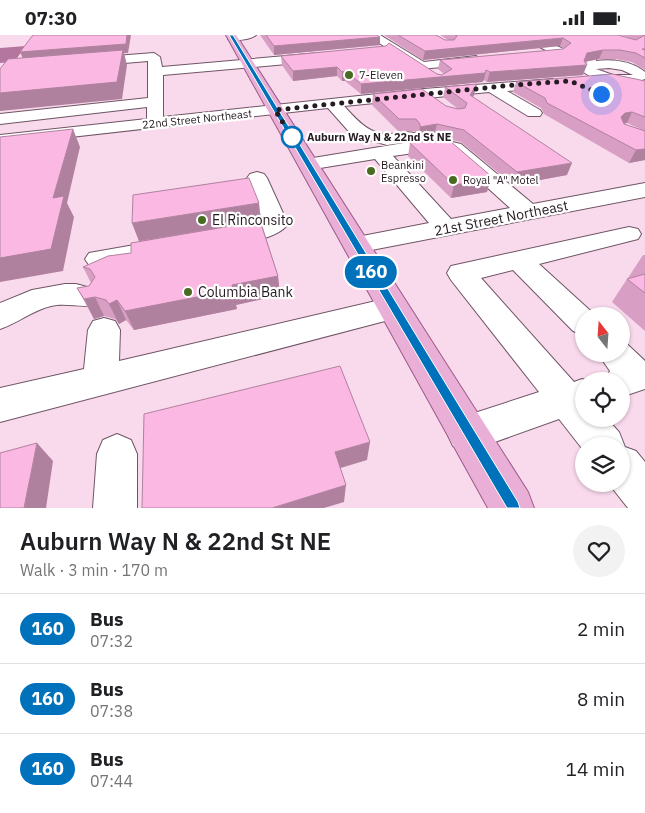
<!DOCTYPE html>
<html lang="en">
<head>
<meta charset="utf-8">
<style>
	:root { --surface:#fff; --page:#f2f2f2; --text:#202124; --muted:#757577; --line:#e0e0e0 }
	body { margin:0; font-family:"IBM Plex Sans",sans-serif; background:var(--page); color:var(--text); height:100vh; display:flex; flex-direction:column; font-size:19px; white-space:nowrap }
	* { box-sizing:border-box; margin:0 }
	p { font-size:16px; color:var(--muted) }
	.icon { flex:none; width:28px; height:28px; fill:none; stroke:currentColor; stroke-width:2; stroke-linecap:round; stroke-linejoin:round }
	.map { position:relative; height:473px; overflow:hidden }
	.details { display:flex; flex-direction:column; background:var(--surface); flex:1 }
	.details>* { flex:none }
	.badge { padding:0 10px; border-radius:16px; font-size:18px; line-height:32px }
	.needle { width:32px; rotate:343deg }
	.tools { position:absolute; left:575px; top:272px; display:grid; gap:10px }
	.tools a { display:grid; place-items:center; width:55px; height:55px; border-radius:50%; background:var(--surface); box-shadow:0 1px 4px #0004; font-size:25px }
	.you { position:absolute; width:25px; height:25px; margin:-12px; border:4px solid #fff; border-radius:50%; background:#1a73e8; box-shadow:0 0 0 8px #1a73e833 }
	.map>.badge { position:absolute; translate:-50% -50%; box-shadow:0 0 0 2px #fff }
	.round { display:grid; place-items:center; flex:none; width:52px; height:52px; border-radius:26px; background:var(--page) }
	.summary { display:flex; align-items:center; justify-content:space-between; height:85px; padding:0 20px }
	h1 { font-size:24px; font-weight:600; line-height:38px }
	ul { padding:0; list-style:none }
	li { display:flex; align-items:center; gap:15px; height:70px; padding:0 20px; border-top:1px solid var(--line) }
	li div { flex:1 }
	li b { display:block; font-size:19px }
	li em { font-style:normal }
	li .badge { min-width:55px; font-weight:700; text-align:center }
	.status { display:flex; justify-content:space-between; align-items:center; height:35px; padding:0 25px; background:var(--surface); direction:ltr }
	.status svg { height:14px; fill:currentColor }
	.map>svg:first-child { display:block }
	.water { fill:#b4769f }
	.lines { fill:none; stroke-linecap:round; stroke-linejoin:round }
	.minor-casing { stroke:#6f5565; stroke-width:2 }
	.major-casing { stroke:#9c5986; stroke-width:2 }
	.minor { fill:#fff; fill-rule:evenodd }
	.major { fill:#e9afd7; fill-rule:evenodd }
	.wall { fill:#d89ec3 }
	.shaded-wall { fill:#b0819f }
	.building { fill:#fbb8e3; stroke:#b0819f }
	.line { fill:#0072bc; stroke:#fff }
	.walk { stroke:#261b22; stroke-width:5; stroke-dasharray:0 9 }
	.poi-dot { fill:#496a21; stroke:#fff; stroke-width:2 }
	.stop-dot { fill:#fff; stroke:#0072bc; stroke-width:2.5 }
	.labels { text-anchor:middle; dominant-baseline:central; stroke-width:4.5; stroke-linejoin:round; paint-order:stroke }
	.far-poi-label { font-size:11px; fill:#261b22; stroke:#fff; text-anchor:start }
	.far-street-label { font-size:11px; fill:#261b22; stroke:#fff }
	.far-stop-label { font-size:11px; font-weight:bold; fill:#261b22; stroke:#fff; text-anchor:start }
	.street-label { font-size:14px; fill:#261b22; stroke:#fff }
	.poi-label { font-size:14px; fill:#261b22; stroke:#fff; text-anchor:start }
</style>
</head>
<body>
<div class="status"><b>07:30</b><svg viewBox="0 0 49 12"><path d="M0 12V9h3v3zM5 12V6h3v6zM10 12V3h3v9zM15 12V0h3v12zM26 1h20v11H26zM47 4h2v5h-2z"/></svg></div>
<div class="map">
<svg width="645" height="473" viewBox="0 0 645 473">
	<rect width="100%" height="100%" fill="#f9daed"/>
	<path class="water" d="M26,11L14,27L0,28V13Z"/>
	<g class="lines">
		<defs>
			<path id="minor" d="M228,0H256C250,5 236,6 228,4Z
				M368,0H380L424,27L476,21L482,25L476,29L420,34L415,33Z
				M515,0H529L564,14L595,22L596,26C612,24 632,26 645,37V44L639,46L645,48V56L594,44L582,36L584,29L588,28L556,20ZM609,33L622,35L633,40H613L596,34Z
				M154,18L160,22L162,32L320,18L326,22L320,26L163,40V82L424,54L553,44L560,48L553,52L507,56L540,75L542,78L540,81H528L489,57L344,71C357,85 370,101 391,99C399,98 406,96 414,98L417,102L414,106L387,110L352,100L328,73L0,110V100L147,84V72L0,89V79L148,63V26L89,31L83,27L89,23Z
				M434,103L461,109L533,169L645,148V162L356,218L347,216L343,210L347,204L429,188L375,124L308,135L301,133L298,129L301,125ZM434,115L448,117L510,173L451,184L393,121Z
				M257,137L264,139L267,143L288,189C278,204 235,212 218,207L214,202L218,197L263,187L247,143L250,139Z
				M629,192L638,194L641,199L638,204L539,229L595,280L596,281H584V300L573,296L513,235L481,243L574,347L582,344L588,346H584V384H607L619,397L625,412L636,416L645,427V473H628L609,449H621V411H584V416L559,384L467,417L453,411L447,398L453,385L539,357L451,245L447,238L451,231Z
				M140,209L149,211L153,217L149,223L98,233L89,230L85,224L89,218Z
				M65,249H76L98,255L103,262L98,269C83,274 67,267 51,271C33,275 18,288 0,294V268L32,255Z
				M393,262L404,265L408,273L404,281L0,387V353L84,334L88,295L93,286L104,283L115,286L120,295L119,326Z
				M621,308L627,309L645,326V354L621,362V346H604L610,336L598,319H621Z
				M117,399L131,405L137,419V473H93L97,419L103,405Z"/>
			<path id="major" d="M226,0H236L528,457L534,473H488Z"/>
		</defs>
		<use href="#minor" class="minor-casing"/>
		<use href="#major" class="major-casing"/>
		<use href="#minor" class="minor"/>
		<use href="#major" class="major"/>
	</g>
	<path class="wall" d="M260,0H377L380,2V10L274,20Z
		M384,0H436L445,5H448L440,0H618L636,5L621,0H645V35L632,27L616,24H599L585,27L583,40L487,47L484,45L482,47L361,59L345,46H342L337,41L293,46L282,30L281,21L442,40L444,39L438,34L440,25L564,14L560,11L423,25Z
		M645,46V96L627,88L624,89L645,96V125L629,128L544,79L541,73L513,57L516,47Z
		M445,52L474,60L473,62L567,140L513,150L461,107L434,101L418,104V101L414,96H398L372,70L373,59L446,71L458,74L443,62Z
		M410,108L491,141L487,157L451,163L408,121Z
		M261,186L278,241L280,260L236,270L237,274L134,295L126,285L119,289L115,284L104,281L94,284L77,253L89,251L91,248L83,232L131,218L139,206L132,188Z
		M643,220H645V296L612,267L627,244H629L628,243Z"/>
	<path class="shaded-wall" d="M127,0H131L128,18H124L127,30L122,64L0,76V58L24,26L20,17Z
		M380,2V10L274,20V11Z
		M563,3L560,11L423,25L425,16Z
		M603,15L599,24L584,27L587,18Z
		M587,30L583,40L487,47L490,37Z
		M337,32V41L293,46V36Z
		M486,35L484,45L482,47L361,59V49Z
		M346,36L345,46H342V37Z
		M477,49L474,60L468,71L470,60Z
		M632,77L627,88L620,89L621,82L625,78Z
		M437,89L434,101L418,104L420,92Z
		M73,94L80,112L67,168L74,182L63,236L0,247V223L53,163Z
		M645,114V125L629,128L636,115Z
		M572,128L567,140L513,150L517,137Z
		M491,141L487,157L451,163L454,150Z
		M259,168L261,186L139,206L132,188Z
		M278,241L280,260L236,270L237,274L134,295L125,276L232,250Z
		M95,262L104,281L94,284L84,264Z
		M117,265L126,285L119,289L109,269Z
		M370,407L367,425L334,435L335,417Z
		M37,408L53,426L46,473H24Z
		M346,450L344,467L324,473H272Z"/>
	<path class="building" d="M33,0H127L126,9L20,17Z
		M266,0H377L380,2L274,11Z
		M398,0H436L445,5H454L457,1L455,0H618L636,5L645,0V14H642L645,15V23L636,18L620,15H603L587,18L584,26L587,30L490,37L486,35L485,38L361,49L346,36L342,37L337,32L293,36L281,21L386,11L389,8L437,39L442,40L452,34L440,25L563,14L571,8L563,3L425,16Z
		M123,15L117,47L0,58V34L8,24Z
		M612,39L645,46V82L632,77L625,78L621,82L624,89L645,96V114L636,115L547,68L545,63L516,47Z
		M477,49L470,60L572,128L517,137L464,95L437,89L420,92V89L416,84H399L373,59L422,54L446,71L458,74L465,73L467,68L445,52Z
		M73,94L53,163L64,161L51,214L0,223V102Z
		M436,105L450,106L491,141L488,142L491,144L454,150L410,108Z
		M249,143L259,168L132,188L133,160Z
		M260,186L278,241L232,250L233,255L125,276L117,265L109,269L106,265L95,262L84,264L77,253L89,251L95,242L90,234L83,232L108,221L131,218V208Z
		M645,239V258L627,244Z
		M340,331L370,407L335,417L346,450L272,473H142L144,379Z
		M37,408L24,473H0V418Z"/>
	<path class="line" d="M229,0H233L518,467L520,473H507Z"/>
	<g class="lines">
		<path class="walk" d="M292,102L275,75L513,50L570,46L601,59"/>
	</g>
	<g class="poi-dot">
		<circle cx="349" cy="40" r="5"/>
		<circle cx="371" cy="136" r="5"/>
		<circle cx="453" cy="145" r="5"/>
		<circle cx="202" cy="185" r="5"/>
		<circle cx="188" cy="257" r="5"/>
	</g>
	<circle class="stop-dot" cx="292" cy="102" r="10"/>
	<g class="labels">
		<g class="far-poi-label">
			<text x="359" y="40">7-Eleven</text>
			<text x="381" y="130">Beankini<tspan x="381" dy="13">Espresso</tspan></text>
			<text x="463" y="145">Royal "A" Motel</text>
		</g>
		<g class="far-street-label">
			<text transform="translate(197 84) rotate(-6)">22nd Street Northeast</text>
		</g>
		<g class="far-stop-label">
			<text x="307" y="102">Auburn Way N &amp; 22nd St NE</text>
		</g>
		<g class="street-label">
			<text transform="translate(501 183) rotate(-11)">21st Street Northeast</text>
		</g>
		<g class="poi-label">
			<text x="212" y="185">El Rinconsito</text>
			<text x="198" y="257">Columbia Bank</text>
		</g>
	</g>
</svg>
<div class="tools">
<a><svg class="needle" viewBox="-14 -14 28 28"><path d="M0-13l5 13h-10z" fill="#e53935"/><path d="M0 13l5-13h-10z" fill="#757577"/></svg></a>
<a><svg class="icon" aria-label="locate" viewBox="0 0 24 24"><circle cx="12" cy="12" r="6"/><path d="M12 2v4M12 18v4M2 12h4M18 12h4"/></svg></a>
<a><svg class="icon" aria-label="layers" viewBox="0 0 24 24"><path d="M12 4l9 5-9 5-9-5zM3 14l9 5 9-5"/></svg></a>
</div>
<div class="you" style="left:601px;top:59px"></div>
<b class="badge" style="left:371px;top:237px;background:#0072bc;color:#fff">160</b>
</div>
<section class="details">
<div class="summary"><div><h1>Auburn Way N &amp; 22nd St NE</h1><p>Walk · 3 min · 170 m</p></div><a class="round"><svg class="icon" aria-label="heart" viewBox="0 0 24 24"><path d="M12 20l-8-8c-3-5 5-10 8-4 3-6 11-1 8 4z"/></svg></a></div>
<ul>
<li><span class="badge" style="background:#0072bc;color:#fff">160</span><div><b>Bus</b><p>07:32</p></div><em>2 min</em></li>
<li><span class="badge" style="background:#0072bc;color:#fff">160</span><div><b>Bus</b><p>07:38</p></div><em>8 min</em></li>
<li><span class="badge" style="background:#0072bc;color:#fff">160</span><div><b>Bus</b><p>07:44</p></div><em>14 min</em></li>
</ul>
</section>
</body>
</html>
